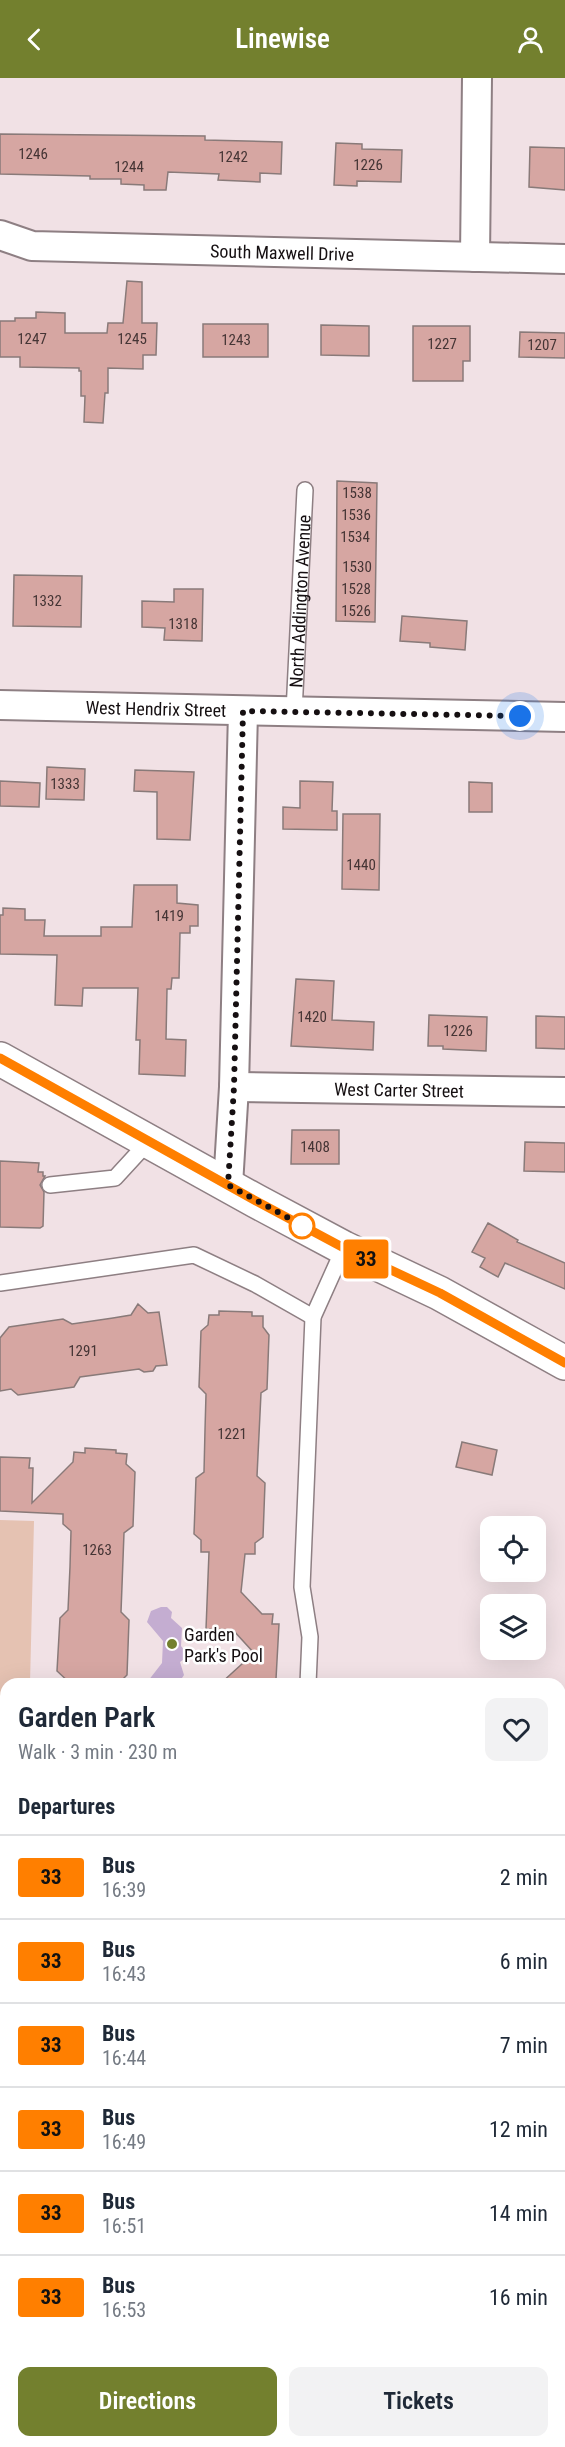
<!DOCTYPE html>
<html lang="en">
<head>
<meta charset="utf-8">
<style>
	:root { --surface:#fff; --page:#f2f2f3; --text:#1f2937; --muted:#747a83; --line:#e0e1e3; --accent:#73802e }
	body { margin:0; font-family:"Roboto Condensed",sans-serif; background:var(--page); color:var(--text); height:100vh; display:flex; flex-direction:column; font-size:22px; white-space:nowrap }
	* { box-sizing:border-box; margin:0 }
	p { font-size:20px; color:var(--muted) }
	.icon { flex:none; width:33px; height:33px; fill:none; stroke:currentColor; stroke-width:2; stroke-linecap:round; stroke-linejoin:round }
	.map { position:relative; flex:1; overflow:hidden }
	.details { position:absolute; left:0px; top:1600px; width:566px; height:770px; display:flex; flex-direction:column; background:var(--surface); border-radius:18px 18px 0 0; box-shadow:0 6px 24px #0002 }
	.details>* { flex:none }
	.badge { padding:0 12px; border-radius:4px; font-size:21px; line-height:39px }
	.fabs { position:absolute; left:480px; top:1438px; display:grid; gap:12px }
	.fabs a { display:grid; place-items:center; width:66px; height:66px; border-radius:12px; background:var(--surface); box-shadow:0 6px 24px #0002; font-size:30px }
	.you { position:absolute; width:30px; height:30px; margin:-15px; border:4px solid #fff; border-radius:50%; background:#1a73e8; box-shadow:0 0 0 9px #1a73e833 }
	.map>.badge { position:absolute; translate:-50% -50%; box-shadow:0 0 0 3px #fff }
	h2 { padding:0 18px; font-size:22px; line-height:54px }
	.round { display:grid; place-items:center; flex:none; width:63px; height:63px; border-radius:12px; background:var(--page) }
	.summary { display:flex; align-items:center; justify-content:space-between; height:102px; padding:0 18px }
	h1 { font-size:28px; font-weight:600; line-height:45px }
	.primary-button { display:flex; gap:12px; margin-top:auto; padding:12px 18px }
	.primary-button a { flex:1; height:69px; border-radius:12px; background:var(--accent); color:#fff; font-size:24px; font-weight:600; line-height:69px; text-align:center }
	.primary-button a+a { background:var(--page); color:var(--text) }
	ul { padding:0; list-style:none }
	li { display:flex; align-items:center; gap:18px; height:84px; padding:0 18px; border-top:2px solid var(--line) }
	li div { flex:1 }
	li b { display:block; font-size:22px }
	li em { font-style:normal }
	li .badge { min-width:66px; font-weight:700; text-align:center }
	header { display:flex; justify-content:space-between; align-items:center; height:78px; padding:0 18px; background:var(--accent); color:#fff; font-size:27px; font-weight:600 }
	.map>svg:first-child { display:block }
	.green { fill:#e5c2b2 }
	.water { fill:#c4add1 }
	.building { fill:#d6a6a2; stroke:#897a79; stroke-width:1.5 }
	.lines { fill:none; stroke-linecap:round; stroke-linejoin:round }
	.lane-casing { stroke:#8e7f83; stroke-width:18 }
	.street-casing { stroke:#8e7f83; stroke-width:32 }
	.secondary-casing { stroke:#8e7f83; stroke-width:36 }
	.lane { stroke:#fff; stroke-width:15 }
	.street { stroke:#fff; stroke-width:28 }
	.secondary { stroke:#fff; stroke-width:33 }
	.line-casing { stroke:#fff; stroke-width:14 }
	.line { stroke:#ff7f00; stroke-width:9 }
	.walk { stroke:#150f11; stroke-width:6; stroke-dasharray:0 10.8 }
	.stop-dot { fill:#fff; stroke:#ff7f00; stroke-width:3 }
	.poi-dot { fill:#73802e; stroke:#fff; stroke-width:2 }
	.labels { text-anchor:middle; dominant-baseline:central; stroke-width:5; stroke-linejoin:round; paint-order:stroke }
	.number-label { font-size:15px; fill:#453535 }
	.street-label { font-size:18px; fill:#150f11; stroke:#fff }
	.poi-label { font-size:18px; fill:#150f11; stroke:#fff; text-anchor:start }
</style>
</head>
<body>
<header><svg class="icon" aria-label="back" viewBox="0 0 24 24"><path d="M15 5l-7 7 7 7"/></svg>Linewise<svg class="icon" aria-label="person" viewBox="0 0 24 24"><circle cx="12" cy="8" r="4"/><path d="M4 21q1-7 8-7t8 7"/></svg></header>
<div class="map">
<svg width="565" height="2369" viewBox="0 0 565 2369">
	<rect width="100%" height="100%" fill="#f1e1e5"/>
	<path class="green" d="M0,1442L34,1443L30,1606H6V1691H0Z"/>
	<path class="water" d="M161,1529H167L172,1534L171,1540L182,1550L181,1568L184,1572V1581L180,1584L184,1597L178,1606H148V1603L162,1585L163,1563L147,1544L151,1533Z"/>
	<path class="building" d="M0,56L205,58V62L282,64L281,96L260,95V104L218,102L219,96L168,94L166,112H144V107L121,106V101H90V98L0,96Z
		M336,65L362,66V71L402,72L401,104L357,103V108L334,107Z
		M530,69L565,70V112L529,109Z
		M127,203L142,204V245H157L156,277H143V291L108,290V315H105L103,345L84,344L85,318H81V293H79V290L20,289V279H0V243H15V240H36V234L65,235V255H107L108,245H123Z
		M203,246H268V279H203Z
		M321,247L369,248V278L321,277Z
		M413,248H470V283H463V303H413Z
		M520,254L565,255V280L519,279Z
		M337,403L377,405L375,544L336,543Z
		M14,497L82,498L81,549L13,548Z
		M174,511H203L202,563L164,562L165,550L142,549V523L174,524Z
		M402,538L467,543L465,572L430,569V565L400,563Z
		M47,689L85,691L84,722L46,721Z
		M135,692L194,694L190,762L157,761V714L134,713Z
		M0,703L40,705L39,729L0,728Z
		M300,703L333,704L332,733H337V752L283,751V729L300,730Z
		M469,704L492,705V734H469Z
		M343,736H380L379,812L342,811Z
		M134,807H177V825L198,827V848H190V855H180L179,900H172L171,911H167L166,961L186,962L185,998L139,996L140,962H136L138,910H83L82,928L55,927L57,877L0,876V837H3V830L25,831V842H45L44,858H101V849H132Z
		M296,901L334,903L332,942L374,944L373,972L291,968Z
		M429,937L487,939L486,973L443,971V968H428Z
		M536,938L565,939V971L536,970Z
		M292,1052H339V1086H291Z
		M525,1064L565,1065V1094L524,1093Z
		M0,1083L39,1085L38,1094H43V1098H45L40,1107L44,1114L43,1148L40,1150L0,1149Z
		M488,1145L518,1162L517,1164L565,1185V1211L505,1185L498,1199L480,1189L485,1180L472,1174Z
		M138,1226L148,1235L159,1234L167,1287L156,1288L153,1293L144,1294L139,1291L80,1299L74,1309L18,1317L11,1311L0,1313V1260L9,1249L63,1241L72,1246L113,1240L131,1237Z
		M219,1233L252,1234V1238H263V1249L269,1257L267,1311L261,1315L257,1398L265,1405L263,1459L255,1465V1476H245L241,1514L262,1536H273L272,1546H279L276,1601H272V1606H220L254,1575L233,1552L206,1551L209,1474H201V1462L194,1456L196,1400L204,1394L205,1352L206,1316L199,1309L201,1253L208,1247L209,1237H219Z
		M462,1364L497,1372L492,1397L456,1389Z
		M85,1370L116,1372V1375L127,1376L126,1386L135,1394L133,1448L124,1455L121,1534L129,1542L127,1597L118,1606H71L57,1593L60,1540L68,1532L70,1489L71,1453L63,1446V1436L0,1433V1379L30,1380L29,1390H33L32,1425L73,1384L74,1374L85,1375Z"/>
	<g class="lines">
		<defs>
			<g id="lane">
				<path id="s1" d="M294,634L305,412"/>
				<path d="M50,1107L115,1100L149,1063"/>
				<path d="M0,1205L194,1177L255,1206L313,1239"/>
				<path d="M308,1606L310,1559L302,1509L313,1239L344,1170"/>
				<path d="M560,1923H565"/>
				<path d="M0,1935H6"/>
			</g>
			<g id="street">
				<path id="s2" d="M0,157L32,168L565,181"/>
				<path d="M475,179L477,0"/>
				<path id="s3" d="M0,627L565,639"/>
				<path id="s4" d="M234,1009L565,1014"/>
				<path d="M228,1107L234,1009L243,633"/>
				<path d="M560,1791H565"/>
			</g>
			<path id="secondary" d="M0,981L256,1123L344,1170L439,1215L565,1285
				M0,2364L11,2369"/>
		</defs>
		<use href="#lane" class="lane-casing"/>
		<use href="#street" class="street-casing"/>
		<use href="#secondary" class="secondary-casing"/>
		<use href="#lane" class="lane"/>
		<use href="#street" class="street"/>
		<use href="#secondary" class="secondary"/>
	</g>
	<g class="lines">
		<defs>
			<path id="line" d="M0,980L256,1123L344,1170L440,1215L565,1285"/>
		</defs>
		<use href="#line" class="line-casing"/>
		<use href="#line" class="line"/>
		<path class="walk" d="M302,1148L309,1151L228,1107L234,1009L243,633L520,638"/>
	</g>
	<circle class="stop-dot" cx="302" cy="1148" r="12"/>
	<circle class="poi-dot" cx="172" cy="1566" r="6"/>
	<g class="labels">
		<g class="number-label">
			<text x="33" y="76">1246</text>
			<text x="233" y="79">1242</text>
			<text x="368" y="87">1226</text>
			<text x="129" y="89">1244</text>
			<text x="32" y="261">1247</text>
			<text x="132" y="261">1245</text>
			<text x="236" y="262">1243</text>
			<text x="442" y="266">1227</text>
			<text x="542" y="267">1207</text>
			<text x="357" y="415">1538</text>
			<text x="356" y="437">1536</text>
			<text x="355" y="459">1534</text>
			<text x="357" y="489">1530</text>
			<text x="356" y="511">1528</text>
			<text x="47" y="523">1332</text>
			<text x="356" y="533">1526</text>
			<text x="183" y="546">1318</text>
			<text x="65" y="706">1333</text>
			<text x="361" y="787">1440</text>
			<text x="169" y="838">1419</text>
			<text x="312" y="939">1420</text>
			<text x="458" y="953">1226</text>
			<text x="315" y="1069">1408</text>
			<text x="83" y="1273">1291</text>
			<text x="232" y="1356">1221</text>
			<text x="97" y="1472">1263</text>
		</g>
		<g class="street-label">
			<text stroke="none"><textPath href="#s2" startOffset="284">South Maxwell Drive</textPath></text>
			<text stroke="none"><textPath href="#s1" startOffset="111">North Addington Avenue</textPath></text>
			<text stroke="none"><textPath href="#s3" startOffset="156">West Hendrix Street</textPath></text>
			<text stroke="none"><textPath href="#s4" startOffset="165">West Carter Street</textPath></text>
		</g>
		<g class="poi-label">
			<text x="184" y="1556">Garden<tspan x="184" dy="21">Park's Pool</tspan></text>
		</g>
	</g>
</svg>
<div class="fabs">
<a><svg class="icon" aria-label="locate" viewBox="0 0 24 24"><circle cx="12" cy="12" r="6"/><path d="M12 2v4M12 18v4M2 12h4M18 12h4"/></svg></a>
<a><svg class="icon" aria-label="layers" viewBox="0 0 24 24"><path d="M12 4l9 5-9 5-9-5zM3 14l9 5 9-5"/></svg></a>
</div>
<div class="you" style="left:520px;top:638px"></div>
<b class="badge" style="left:366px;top:1181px;background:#ff7f00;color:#111">33</b>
<section class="details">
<div class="summary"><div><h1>Garden Park</h1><p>Walk · 3 min · 230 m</p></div><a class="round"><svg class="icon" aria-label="heart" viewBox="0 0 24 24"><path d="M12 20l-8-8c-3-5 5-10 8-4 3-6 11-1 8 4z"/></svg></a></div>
<h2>Departures</h2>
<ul>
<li><span class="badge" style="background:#ff7f00;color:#111">33</span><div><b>Bus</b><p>16:39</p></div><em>2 min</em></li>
<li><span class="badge" style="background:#ff7f00;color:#111">33</span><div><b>Bus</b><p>16:43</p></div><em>6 min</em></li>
<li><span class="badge" style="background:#ff7f00;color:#111">33</span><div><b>Bus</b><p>16:44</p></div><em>7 min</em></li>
<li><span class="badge" style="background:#ff7f00;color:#111">33</span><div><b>Bus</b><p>16:49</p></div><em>12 min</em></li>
<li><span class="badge" style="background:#ff7f00;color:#111">33</span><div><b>Bus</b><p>16:51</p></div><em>14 min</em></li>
<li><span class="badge" style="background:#ff7f00;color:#111">33</span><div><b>Bus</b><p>16:53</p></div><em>16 min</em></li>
</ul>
<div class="primary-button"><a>Directions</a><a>Tickets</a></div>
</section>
</div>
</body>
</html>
